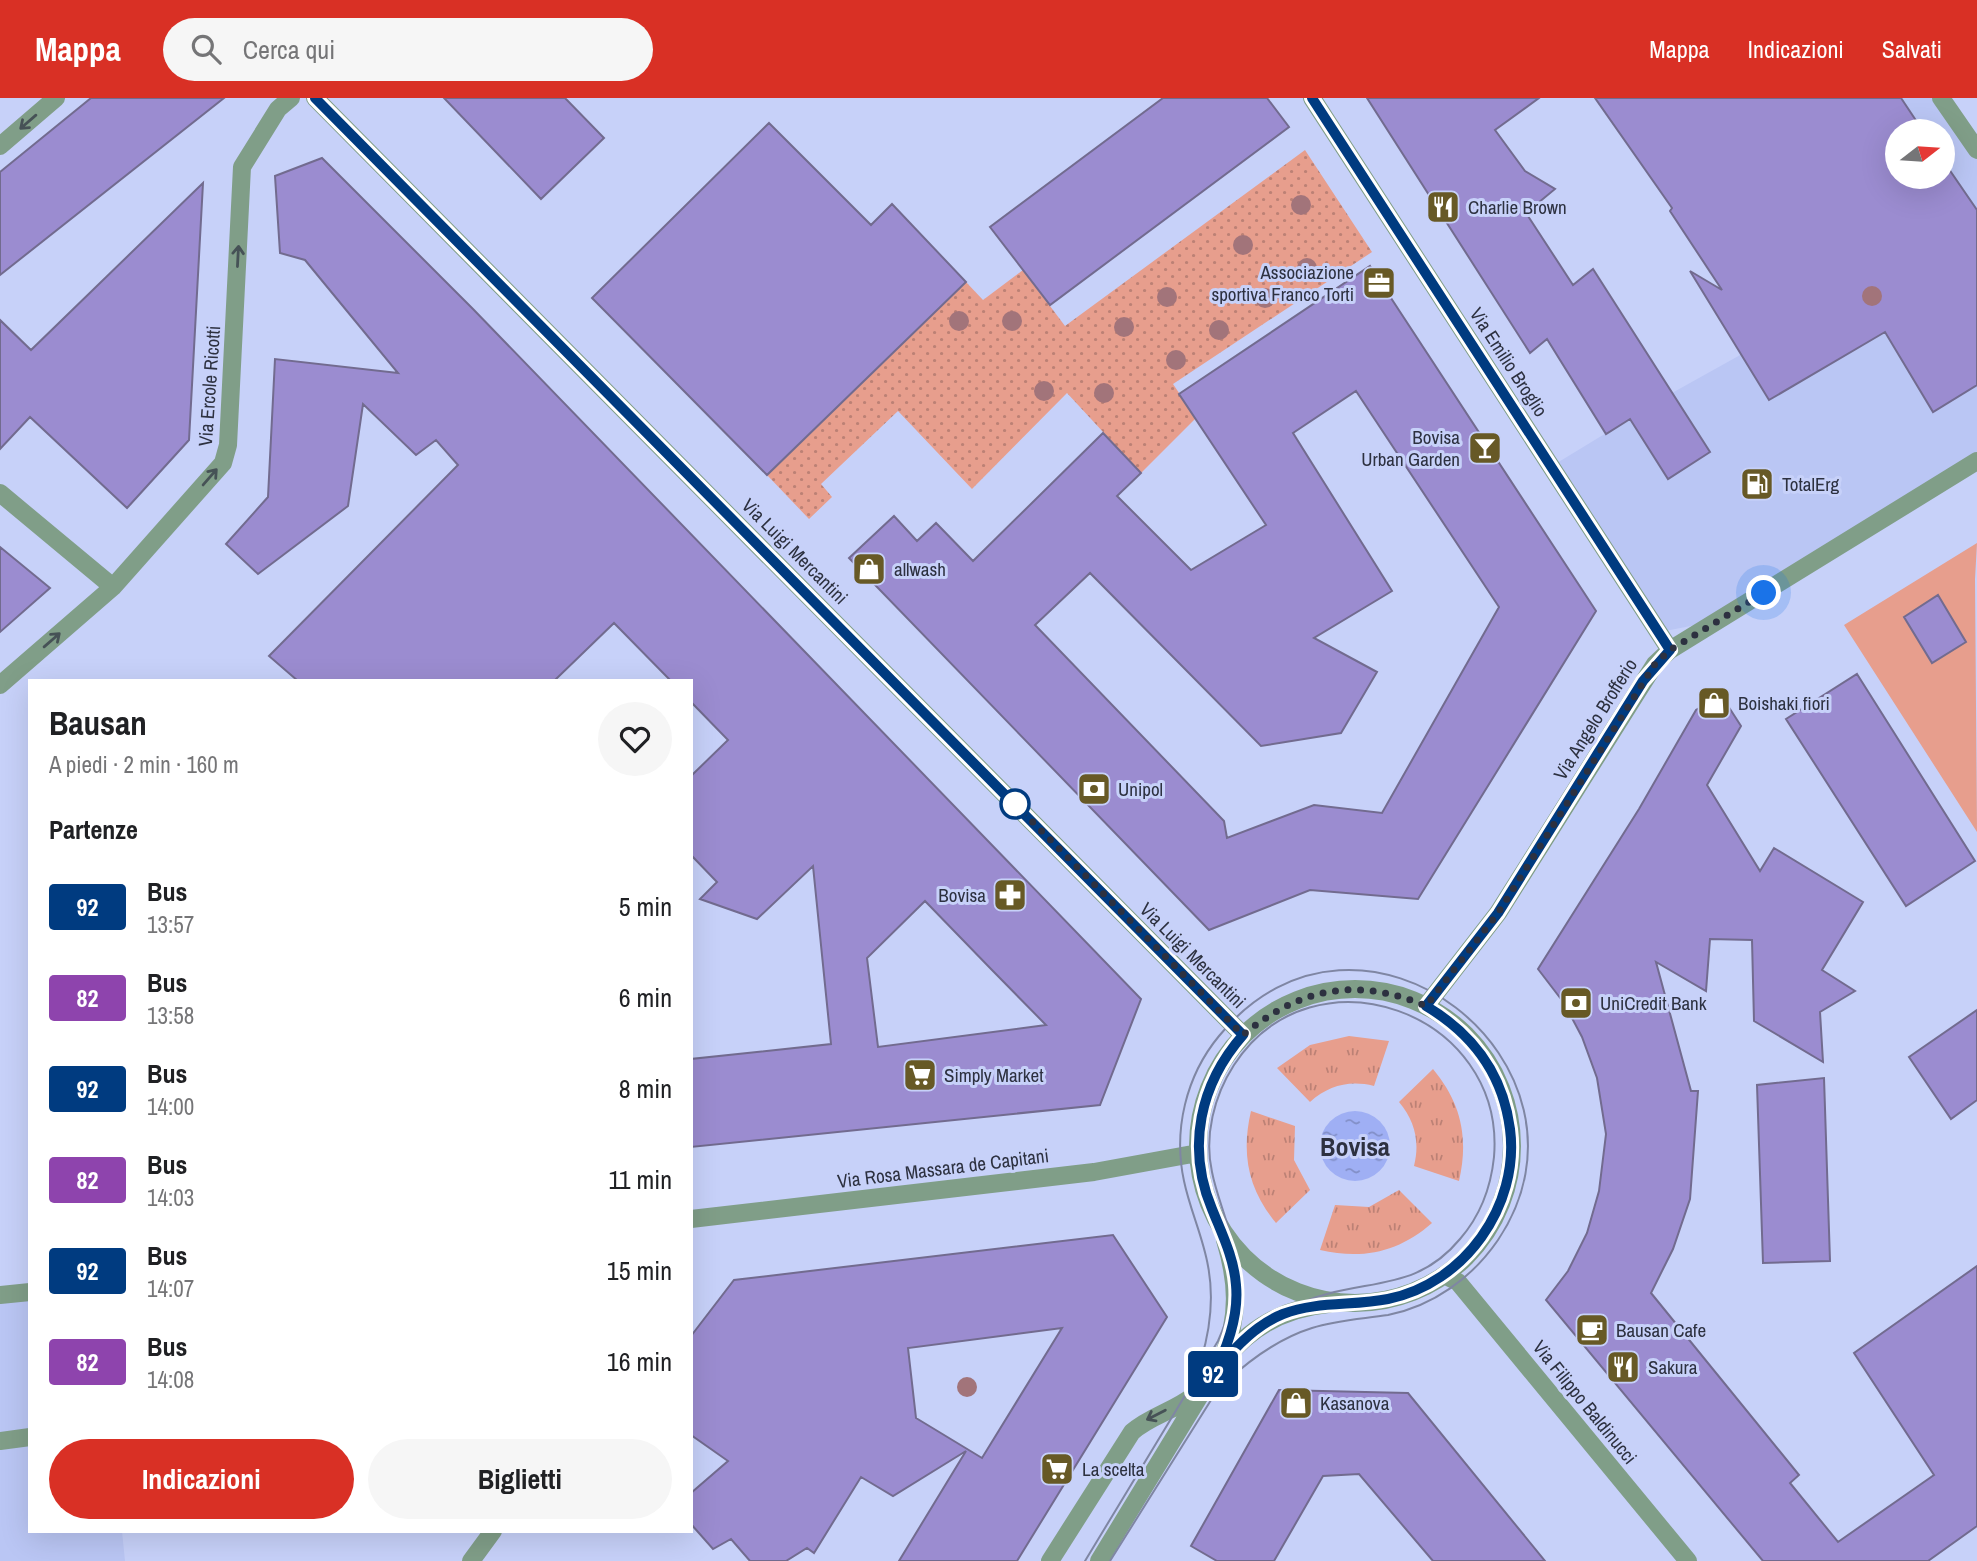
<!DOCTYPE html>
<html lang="it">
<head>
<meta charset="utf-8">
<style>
	:root { --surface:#fff; --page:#f6f6f6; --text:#202124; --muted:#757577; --accent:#d93025 }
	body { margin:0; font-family:"Archivo Narrow",sans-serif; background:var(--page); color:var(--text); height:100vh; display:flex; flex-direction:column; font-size:26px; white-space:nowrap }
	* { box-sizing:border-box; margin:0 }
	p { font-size:23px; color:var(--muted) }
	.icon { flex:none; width:38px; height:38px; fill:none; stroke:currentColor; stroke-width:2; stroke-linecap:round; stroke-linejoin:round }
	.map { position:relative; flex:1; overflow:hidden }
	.side { position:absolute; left:28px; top:581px; width:665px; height:854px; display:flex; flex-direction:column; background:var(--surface); border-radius:0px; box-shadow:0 7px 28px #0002 }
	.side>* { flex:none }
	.badge { padding:0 14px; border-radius:5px; font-size:24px; line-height:46px }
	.needle { width:46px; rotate:73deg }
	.fabs { position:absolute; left:1885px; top:21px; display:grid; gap:14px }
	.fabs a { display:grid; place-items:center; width:70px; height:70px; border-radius:50%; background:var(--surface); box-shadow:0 7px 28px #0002; font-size:35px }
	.you { position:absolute; width:35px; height:35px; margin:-18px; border:5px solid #fff; border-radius:50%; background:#1a73e8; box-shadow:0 0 0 10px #1a73e833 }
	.map>.badge { position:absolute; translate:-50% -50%; box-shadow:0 0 0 4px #fff }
	h2 { padding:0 21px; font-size:26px; line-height:63px }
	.round { display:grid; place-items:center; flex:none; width:74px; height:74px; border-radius:37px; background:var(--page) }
	.head { display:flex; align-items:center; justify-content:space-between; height:119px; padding:0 21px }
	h1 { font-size:33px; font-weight:700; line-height:52px }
	.action { display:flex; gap:14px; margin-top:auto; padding:14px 21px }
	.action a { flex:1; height:80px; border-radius:42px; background:var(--accent); color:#fff; font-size:28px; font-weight:700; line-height:80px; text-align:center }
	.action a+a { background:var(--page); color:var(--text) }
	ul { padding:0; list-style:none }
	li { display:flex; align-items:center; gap:21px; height:91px; padding:0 21px }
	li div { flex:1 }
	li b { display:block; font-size:26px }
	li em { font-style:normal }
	li .badge { min-width:77px; font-weight:700; text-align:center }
	header { display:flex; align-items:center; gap:42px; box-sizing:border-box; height:98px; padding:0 35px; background:var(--accent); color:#fff }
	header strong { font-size:33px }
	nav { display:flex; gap:38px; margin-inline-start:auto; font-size:24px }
	.search { width:490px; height:63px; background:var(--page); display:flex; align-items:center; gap:18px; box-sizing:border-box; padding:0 24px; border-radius:38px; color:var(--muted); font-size:26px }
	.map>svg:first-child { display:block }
	.built { fill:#bac6f4; fill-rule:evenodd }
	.grass { fill:url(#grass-tufts) }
	.park { fill:url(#park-dots) }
	.garden { fill:#e79e8d }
	.water { fill:url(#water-ripples) }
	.building { fill:#9b8cd0; stroke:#726b8f; stroke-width:2; fill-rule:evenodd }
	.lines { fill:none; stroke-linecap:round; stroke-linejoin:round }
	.minor { stroke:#809e88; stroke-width:18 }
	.tram { stroke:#7f86a3; stroke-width:2 }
	.tree { fill:#a2747a }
	.oneway { stroke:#465256 }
	.line-casing { stroke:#fff; stroke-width:16 }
	.line { stroke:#003b80; stroke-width:10 }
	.walk { stroke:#2d3140; stroke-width:7; stroke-dasharray:0 12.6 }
	.stop-dot { fill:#fff; stroke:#003b80; stroke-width:3.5 }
	.labels { text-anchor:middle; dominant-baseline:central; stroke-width:6; stroke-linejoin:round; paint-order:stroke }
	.poi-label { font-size:19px; fill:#2d3140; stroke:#c7d1f9; text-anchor:start }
	.street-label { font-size:19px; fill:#2d3140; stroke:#c7d1f9 }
	.district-label { font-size:26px; font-weight:bold; fill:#2d3140; stroke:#c7d1f9 }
</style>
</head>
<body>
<header>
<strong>Mappa</strong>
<div class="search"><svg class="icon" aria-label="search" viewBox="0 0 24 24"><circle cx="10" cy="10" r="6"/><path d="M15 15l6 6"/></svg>Cerca qui</div>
<nav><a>Mappa</a><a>Indicazioni</a><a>Salvati</a></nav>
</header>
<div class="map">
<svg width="1977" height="1463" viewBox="0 0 1977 1463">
	<defs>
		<pattern id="grass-tufts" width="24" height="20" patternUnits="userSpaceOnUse" patternTransform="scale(1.75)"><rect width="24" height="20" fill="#e79e8d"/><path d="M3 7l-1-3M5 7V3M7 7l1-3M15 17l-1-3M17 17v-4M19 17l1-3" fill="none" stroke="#bc8175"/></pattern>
		<pattern id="park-dots" width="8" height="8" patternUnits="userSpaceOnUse" patternTransform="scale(1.75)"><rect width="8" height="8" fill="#e79e8d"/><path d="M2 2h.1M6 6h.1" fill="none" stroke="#bc8175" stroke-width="1.8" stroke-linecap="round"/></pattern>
		<pattern id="water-ripples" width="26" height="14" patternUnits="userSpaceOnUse" patternTransform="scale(1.75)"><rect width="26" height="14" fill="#9faff4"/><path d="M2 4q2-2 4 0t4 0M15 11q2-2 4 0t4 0" fill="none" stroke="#828fc7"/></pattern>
	</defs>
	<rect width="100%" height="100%" fill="#c7d1f9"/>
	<path class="built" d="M1831,0H1939L1977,55V361L1716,523L1660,534L1552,368L1672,295L1742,256ZM1897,33H1942V79H1897Z
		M30,1197V1433H122L125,1463H0V1200Z"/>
	<path class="grass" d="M1349,938L1389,943L1374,988C1350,982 1329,987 1310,1004L1277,970L1310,947Z
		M1433,971C1461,1005 1469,1039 1459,1083L1414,1068C1420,1044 1415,1023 1399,1004Z
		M1251,1013L1295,1028L1294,1062L1310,1092L1276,1125C1248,1091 1241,1056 1251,1013Z
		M1399,1092L1432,1125C1399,1154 1363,1162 1320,1152L1335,1107L1369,1109Z"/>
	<path class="park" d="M1305,52L1372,154L1173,286L1196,320L1141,375L1067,295L972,391L898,313L821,386L832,399L809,421L767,377L966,184L983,202L1023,172L1065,228Z"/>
	<path class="garden" d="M1977,445L1975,481L1977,734L1844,527Z"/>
	<path class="water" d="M1320 1048a35 35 0 1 1 70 0a35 35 0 1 1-70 0Z"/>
	<path class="building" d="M91,0H224L0,177V74Z
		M444,0H565L604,40L541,101Z
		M1163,0H1267L1289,29L1050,207L990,129Z
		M1367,0H1539L1495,32L1525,73L1555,91L1526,115L1573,187L1593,171L1710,354L1668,381L1630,321L1606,336L1547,241L1530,255Z
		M1595,0H1901L1923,33H1897V79H1942V61L1977,112V287L1933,314L1885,234L1769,302L1690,173L1722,192L1670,113L1672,110Z
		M769,25L871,127L892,106L966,184L767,377L592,200Z
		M322,60L473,211L1141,901L1100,1007L691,1049V961L831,946L813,768L757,821L700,801L717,784L691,757V678L728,642L691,604V583H671L614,525L554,583H298L269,558L458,367L436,342L416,357L363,306L348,408L258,476L226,446L268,399L275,261L398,275L305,162L280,155L275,78ZM925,803L991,871L1046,927L878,949L867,860Z
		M203,85L189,342L127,410L30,319L0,351V222L31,252Z
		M1370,168L1596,513L1418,801L1310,792L1209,832L849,460L894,418L917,443L936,425L973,463L1103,335L1141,375L1117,398L1191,472L1266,427L1179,296ZM1356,293L1499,509L1382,715L1314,707L1227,740L1224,723L1035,527L1090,475L1261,648L1341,635L1377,574L1314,540L1392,493L1293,335Z
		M0,449L50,490L0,534Z
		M1938,497L1966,544L1932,565L1904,519Z
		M1857,576L1975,763L1906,808L1786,621Z
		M1721,597L1741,628L1707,687L1760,773L1774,750L1863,804L1822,872L1855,893L1820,914L1823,964L1754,923L1752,842L1710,841L1706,893L1656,864L1691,993H1698L1690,1101L1673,1151L1651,1195L1799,1377L1790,1385L1838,1444L1934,1377L1854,1255L1977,1168V1428L1928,1463H1763L1546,1202L1568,1173L1587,1135L1599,1093L1606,1036L1597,980L1582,939L1564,905L1538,871L1639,711L1696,612Z
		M1977,912V1002L1951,1021L1909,959Z
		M1824,980L1830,1163L1763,1165L1757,987Z
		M1113,1137L1167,1219L1017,1463H899L966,1353L893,1398L861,1379L814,1455L807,1450L786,1463H750L731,1441L713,1451L691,1426V1395L728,1363L691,1337V1238L734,1182ZM1062,1230L982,1360L916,1320L908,1250Z
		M1279,1292L1408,1295L1545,1463H1433L1359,1376L1323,1378L1274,1463H1217L1191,1448Z"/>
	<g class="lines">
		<path class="minor" d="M315,0L1243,937
			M1312,0L1670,552
			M1941,0L1977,52
			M0,48L56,0
			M0,395L113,489
			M0,587L113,489L223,365L228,347L242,69L278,11L291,0
			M1198 1048a157 157 0 1 1 314 0a157 157 0 1 1-314 0Z
			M1426,908L1498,815L1655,566L1670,552L1977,363
			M691,1121L1094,1074L1198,1055
			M1444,1177L1458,1184L1688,1463
			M0,1197L30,1194
			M1223,1258C1240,1218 1237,1182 1225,1142
			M0,1343L30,1339
			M471,1463L493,1433
			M1050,1463L1132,1334C1150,1318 1174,1313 1193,1298C1206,1288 1214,1274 1225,1261C1251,1229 1286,1210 1328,1206
			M1099,1463L1202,1294"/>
		<path class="tram" d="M1201,1262C1210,1232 1214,1199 1208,1168C1203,1139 1190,1112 1184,1083C1173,1032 1186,978 1219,938C1361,765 1615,967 1498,1142C1472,1180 1433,1208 1388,1217C1362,1221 1337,1222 1312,1230C1280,1240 1252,1260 1227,1283
			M1085,1463L1218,1243C1231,1214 1238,1182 1233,1150C1229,1124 1217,1100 1212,1074C1204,1038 1214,998 1234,967C1313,845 1506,914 1494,1059C1491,1088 1480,1118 1460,1141C1421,1188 1380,1182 1327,1196C1298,1203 1272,1220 1250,1240L1110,1463"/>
	</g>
	<g class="tree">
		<circle cx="1301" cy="107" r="10"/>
		<circle cx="1243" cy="147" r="10"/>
		<circle cx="1307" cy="170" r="10"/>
		<circle cx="1872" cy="198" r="10"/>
		<circle cx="1167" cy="199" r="10"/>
		<circle cx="1265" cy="200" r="10"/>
		<circle cx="959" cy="223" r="10"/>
		<circle cx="1012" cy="223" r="10"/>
		<circle cx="1124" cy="229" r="10"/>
		<circle cx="1219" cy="232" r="10"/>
		<circle cx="1176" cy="262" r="10"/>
		<circle cx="1044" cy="293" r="10"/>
		<circle cx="1104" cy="295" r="10"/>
		<circle cx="967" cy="1289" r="10"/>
	</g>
	<defs><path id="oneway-shaft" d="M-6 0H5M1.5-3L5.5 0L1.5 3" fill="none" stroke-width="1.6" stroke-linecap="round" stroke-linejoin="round" transform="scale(1.75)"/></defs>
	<g class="oneway">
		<use href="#oneway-shaft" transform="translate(28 24) rotate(139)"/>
		<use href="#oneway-shaft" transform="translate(238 158) rotate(-87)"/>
		<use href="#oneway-shaft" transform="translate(210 379) rotate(-49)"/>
		<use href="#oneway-shaft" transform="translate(52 542) rotate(-41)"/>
		<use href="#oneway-shaft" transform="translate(1156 1317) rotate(153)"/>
	</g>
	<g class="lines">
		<defs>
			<path id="line" d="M315,0L1243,937C1200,986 1186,1049 1212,1111C1222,1136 1234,1160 1236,1187C1239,1219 1227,1251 1212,1279C1230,1254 1253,1228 1283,1216C1317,1203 1353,1208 1388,1201C1464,1186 1520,1108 1510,1031C1503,977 1473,936 1426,908L1498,815L1643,583L1670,552L1312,0"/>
		</defs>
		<use href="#line" class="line-casing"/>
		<use href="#line" class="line"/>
		<path class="walk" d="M1015,706L1243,937C1301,889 1357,879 1426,908L1498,815L1655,566L1670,552L1764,495"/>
	</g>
	<defs>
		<symbol id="restaurant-square" viewBox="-11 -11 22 22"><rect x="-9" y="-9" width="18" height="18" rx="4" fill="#675926" stroke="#c7d1f9"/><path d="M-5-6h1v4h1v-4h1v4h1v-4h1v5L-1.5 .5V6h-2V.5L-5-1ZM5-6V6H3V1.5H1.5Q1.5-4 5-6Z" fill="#fff"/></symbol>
		<symbol id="office-square" viewBox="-11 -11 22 22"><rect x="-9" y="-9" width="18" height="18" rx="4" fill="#675926" stroke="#c7d1f9"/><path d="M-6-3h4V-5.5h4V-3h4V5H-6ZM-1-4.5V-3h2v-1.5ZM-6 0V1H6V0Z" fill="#fff"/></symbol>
		<symbol id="bar-square" viewBox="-11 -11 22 22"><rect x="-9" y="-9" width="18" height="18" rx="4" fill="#675926" stroke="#c7d1f9"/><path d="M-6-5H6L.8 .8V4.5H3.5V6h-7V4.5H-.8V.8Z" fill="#fff"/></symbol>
		<symbol id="fuel-square" viewBox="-11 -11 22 22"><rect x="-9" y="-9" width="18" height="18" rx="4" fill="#675926" stroke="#c7d1f9"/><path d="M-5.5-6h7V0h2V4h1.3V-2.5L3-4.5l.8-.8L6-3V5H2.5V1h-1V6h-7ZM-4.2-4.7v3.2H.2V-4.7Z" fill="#fff"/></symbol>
		<symbol id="shop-square" viewBox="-11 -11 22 22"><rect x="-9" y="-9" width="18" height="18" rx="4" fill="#675926" stroke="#c7d1f9"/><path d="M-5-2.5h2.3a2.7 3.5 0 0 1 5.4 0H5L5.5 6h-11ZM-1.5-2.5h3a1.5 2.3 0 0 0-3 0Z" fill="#fff"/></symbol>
		<symbol id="bank-square" viewBox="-11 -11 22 22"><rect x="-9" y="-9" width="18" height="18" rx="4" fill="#675926" stroke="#c7d1f9"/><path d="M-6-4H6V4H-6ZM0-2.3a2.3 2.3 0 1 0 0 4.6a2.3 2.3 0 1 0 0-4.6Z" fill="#fff"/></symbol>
		<symbol id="pharmacy-square" viewBox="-11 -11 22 22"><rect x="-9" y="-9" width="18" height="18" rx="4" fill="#675926" stroke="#c7d1f9"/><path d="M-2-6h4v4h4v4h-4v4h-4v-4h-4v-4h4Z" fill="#fff"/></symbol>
		<symbol id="supermarket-square" viewBox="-11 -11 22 22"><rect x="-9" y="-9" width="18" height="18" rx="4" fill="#675926" stroke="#c7d1f9"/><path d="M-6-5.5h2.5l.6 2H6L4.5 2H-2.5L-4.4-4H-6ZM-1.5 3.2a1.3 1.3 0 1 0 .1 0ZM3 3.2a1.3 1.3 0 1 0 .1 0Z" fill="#fff"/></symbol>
		<symbol id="cafe-square" viewBox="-11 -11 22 22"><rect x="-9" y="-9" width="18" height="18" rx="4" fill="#675926" stroke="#c7d1f9"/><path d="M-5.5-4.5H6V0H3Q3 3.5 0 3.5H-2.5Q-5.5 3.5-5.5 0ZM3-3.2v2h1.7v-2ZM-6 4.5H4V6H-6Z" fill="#fff"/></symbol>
	</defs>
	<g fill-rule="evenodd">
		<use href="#restaurant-square" x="1424" y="90" width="38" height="38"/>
		<use href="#office-square" x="1360" y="166" width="38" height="38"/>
		<use href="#bar-square" x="1466" y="331" width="38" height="38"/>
		<use href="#fuel-square" x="1738" y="367" width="38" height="38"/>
		<use href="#shop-square" x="850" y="452" width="38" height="38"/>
		<use href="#shop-square" x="1695" y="586" width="38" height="38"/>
		<use href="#bank-square" x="1075" y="672" width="38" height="38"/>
		<use href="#pharmacy-square" x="991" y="778" width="38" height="38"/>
		<use href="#bank-square" x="1557" y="886" width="38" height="38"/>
		<use href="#supermarket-square" x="901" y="958" width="38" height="38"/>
		<use href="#cafe-square" x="1573" y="1213" width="38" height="38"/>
		<use href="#restaurant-square" x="1604" y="1250" width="38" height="38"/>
		<use href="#shop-square" x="1277" y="1286" width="38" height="38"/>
		<use href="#supermarket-square" x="1038" y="1352" width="38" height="38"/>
	</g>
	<circle class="stop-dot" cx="1015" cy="706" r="14"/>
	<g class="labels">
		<g class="poi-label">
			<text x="1468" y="109">Charlie Brown</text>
			<text x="1354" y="174" text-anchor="end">Associazione<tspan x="1354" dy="22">sportiva Franco Torti</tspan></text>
			<text x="1460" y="339" text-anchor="end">Bovisa<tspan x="1460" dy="22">Urban Garden</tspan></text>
			<text x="1782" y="386">TotalErg</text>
			<text x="894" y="471">allwash</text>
			<text x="1738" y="605">Boishaki fiori</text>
			<text x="1118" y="691">Unipol</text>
			<text x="986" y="797" text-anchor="end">Bovisa</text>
			<text x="1600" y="905">UniCredit Bank</text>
			<text x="944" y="977">Simply Market</text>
			<text x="1616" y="1232">Bausan Cafe</text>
			<text x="1648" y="1269">Sakura</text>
			<text x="1320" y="1305">Kasanova</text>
			<text x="1082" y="1371">La scelta</text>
		</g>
		<g class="street-label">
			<text transform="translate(1509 264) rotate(57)">Via Emilio Broglio</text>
			<text transform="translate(209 288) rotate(-86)">Via Ercole Ricotti</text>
			<text transform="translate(795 453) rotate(45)">Via Luigi Mercantini</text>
			<text transform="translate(1595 621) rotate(-58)">Via Angelo Brofferio</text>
			<text transform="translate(1193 857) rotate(45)">Via Luigi Mercantini</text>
			<text transform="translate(943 1070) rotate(-7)">Via Rosa Massara de Capitani</text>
			<text transform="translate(1585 1304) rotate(51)">Via Filippo Baldinucci</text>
		</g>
		<g class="district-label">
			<text x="1355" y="1048">Bovisa</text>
		</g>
	</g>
</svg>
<div class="fabs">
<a><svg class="needle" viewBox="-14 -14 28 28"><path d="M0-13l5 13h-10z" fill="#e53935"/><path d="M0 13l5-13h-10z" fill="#757577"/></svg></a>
</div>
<div class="you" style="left:1764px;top:495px"></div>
<b class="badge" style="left:1213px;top:1276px;background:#003b80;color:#fff">92</b>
<section class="side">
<div class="head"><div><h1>Bausan</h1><p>A piedi · 2 min · 160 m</p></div><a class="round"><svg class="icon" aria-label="heart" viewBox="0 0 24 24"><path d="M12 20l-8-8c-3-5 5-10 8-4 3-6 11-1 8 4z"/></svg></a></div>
<h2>Partenze</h2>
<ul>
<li><span class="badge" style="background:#003b80;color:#fff">92</span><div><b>Bus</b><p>13:57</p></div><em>5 min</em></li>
<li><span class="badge" style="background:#8e44ad;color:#fff">82</span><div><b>Bus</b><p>13:58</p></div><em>6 min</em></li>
<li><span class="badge" style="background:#003b80;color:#fff">92</span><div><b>Bus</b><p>14:00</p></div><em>8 min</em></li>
<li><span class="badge" style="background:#8e44ad;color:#fff">82</span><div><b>Bus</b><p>14:03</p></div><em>11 min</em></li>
<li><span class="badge" style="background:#003b80;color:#fff">92</span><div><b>Bus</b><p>14:07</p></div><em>15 min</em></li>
<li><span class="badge" style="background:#8e44ad;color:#fff">82</span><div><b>Bus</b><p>14:08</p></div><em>16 min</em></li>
</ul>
<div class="action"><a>Indicazioni</a><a>Biglietti</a></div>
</section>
</div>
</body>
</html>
